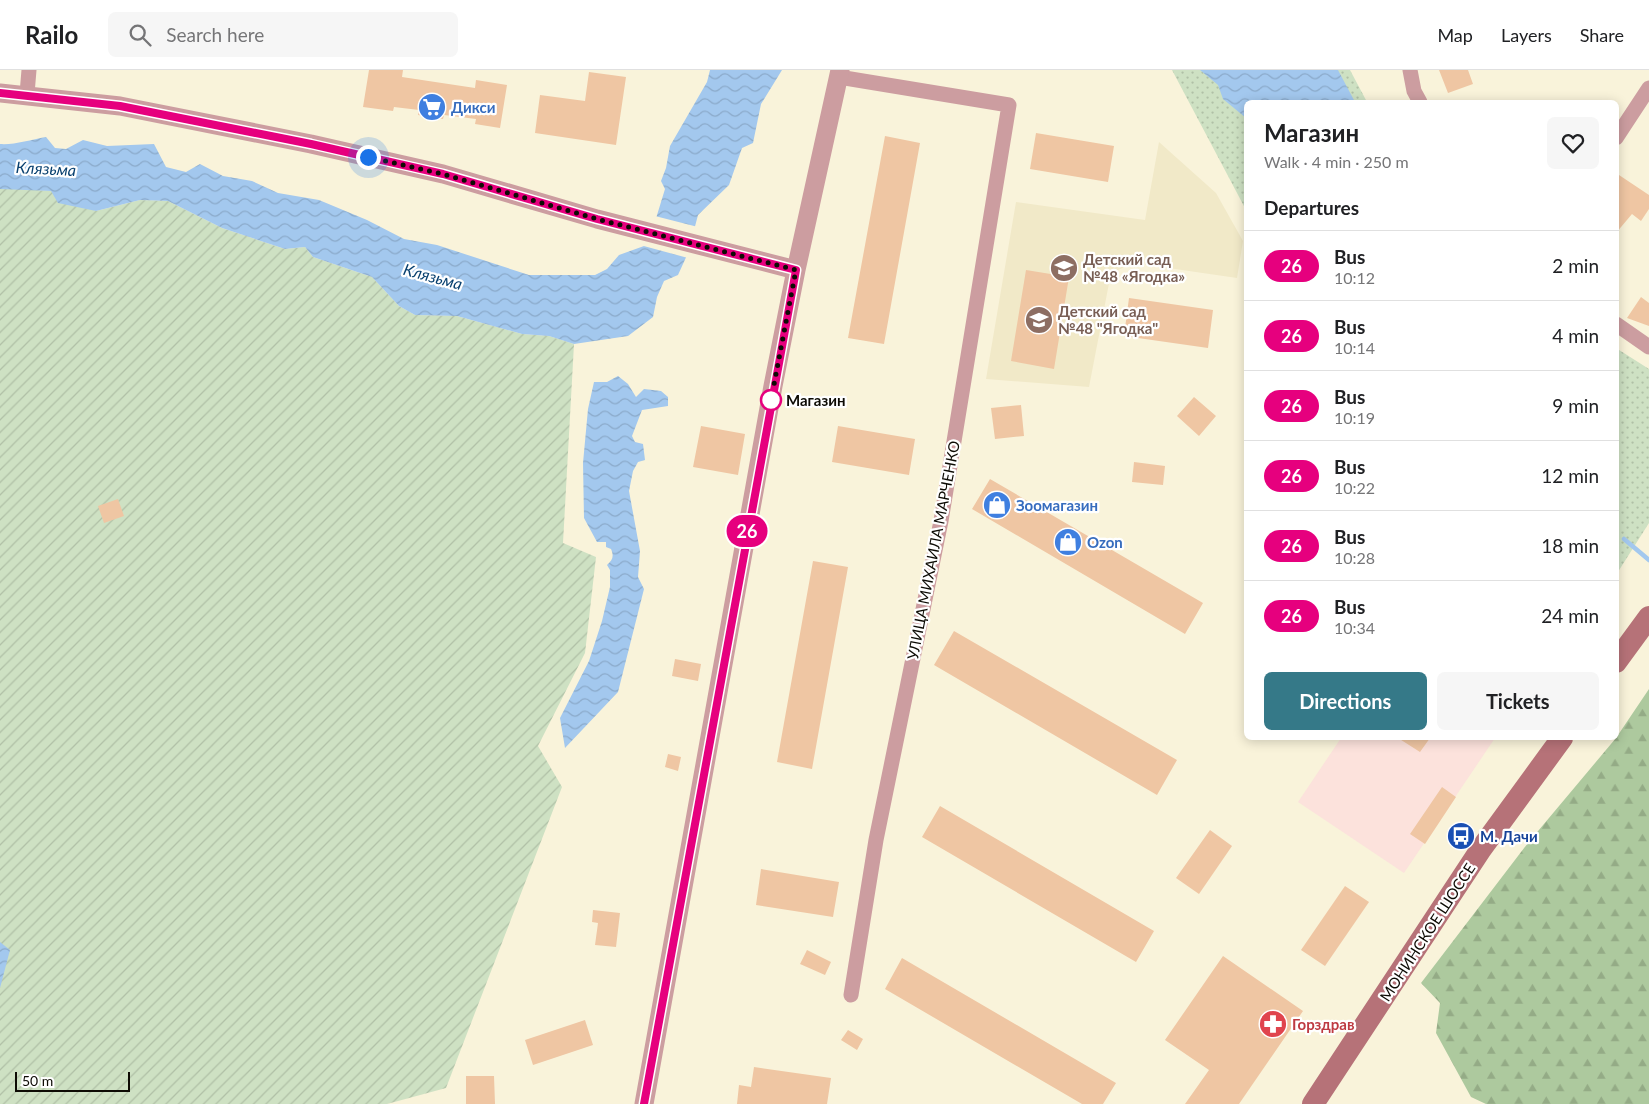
<!DOCTYPE html>
<html lang="en">
<head>
<meta charset="utf-8">
<style>
	:root { --surface:#fff; --page:#f6f6f6; --text:#202124; --muted:#757577; --line:#e0e0e0; --accent:#357988 }
	body { margin:0; font-family:Lato,sans-serif; background:var(--page); color:var(--text); height:100vh; display:flex; flex-direction:column; font-size:19px; white-space:nowrap }
	* { box-sizing:border-box; margin:0 }
	p { font-size:16px; color:var(--muted) }
	.icon { flex:none; width:28px; height:28px; fill:none; stroke:currentColor; stroke-width:2; stroke-linecap:round; stroke-linejoin:round }
	.map { position:relative; flex:1; overflow:hidden }
	.side { position:absolute; left:1244px; top:30px; width:375px; height:640px; display:flex; flex-direction:column; background:var(--surface); border-radius:8px; box-shadow:0 2px 12px #0003 }
	.side>* { flex:none }
	.badge { padding:0 10px; border-radius:16px; font-size:18px; line-height:32px }
	.scale { position:absolute; left:15px; bottom:12px; width:115px; box-sizing:border-box; padding-left:5px; border:2px solid #0d0b04; border-top:0; font-size:14px; line-height:18px; white-space:nowrap; color:#0d0b04; -webkit-text-stroke:4px #fff; paint-order:stroke }
	.you { position:absolute; width:25px; height:25px; margin:-12px; border:4px solid #fff; border-radius:50%; background:#1a73e8; box-shadow:0 0 0 8px #1a73e833 }
	.map>.badge { position:absolute; translate:-50% -50%; box-shadow:0 0 0 2px #fff }
	h2 { padding:0 20px; font-size:19px; line-height:45px }
	.round { display:grid; place-items:center; flex:none; width:52px; height:52px; border-radius:8px; background:var(--page) }
	.head { display:flex; align-items:center; justify-content:space-between; height:85px; padding:0 20px }
	h1 { font-size:24px; font-weight:700; line-height:38px }
	.cta { display:flex; gap:10px; margin-top:auto; padding:10px 20px }
	.cta a { flex:1; height:58px; border-radius:8px; background:var(--accent); color:#fff; font-size:20px; font-weight:700; line-height:58px; text-align:center }
	.cta a+a { background:var(--page); color:var(--text) }
	ul { padding:0; list-style:none }
	li { display:flex; align-items:center; gap:15px; height:70px; padding:0 20px; border-top:1px solid var(--line) }
	li div { flex:1 }
	li b { display:block; font-size:19px }
	li em { font-style:normal }
	li .badge { min-width:55px; font-weight:700; text-align:center }
	header { display:flex; align-items:center; gap:30px; box-sizing:border-box; height:70px; padding:0 25px; background:var(--surface); border-bottom:1px solid var(--line) }
	header strong { font-size:24px }
	nav { display:flex; gap:28px; margin-inline-start:auto; font-size:18px }
	.search { width:350px; height:45px; background:var(--page); display:flex; align-items:center; gap:12px; box-sizing:border-box; padding:0 18px; border-radius:8px; color:var(--muted); font-size:19px }
	.map>svg:first-child { display:block }
	.commercial { fill:#fce2dc }
	.built { fill:#f1e9c8 }
	.grass { fill:url(#grass-dots) }
	.forest { fill:url(#forest-firs) }
	.garden { fill:url(#garden-furrows) }
	.water { fill:url(#water-waves) }
	.pier { fill:#f9f3da }
	.lines { fill:none; stroke-linecap:round; stroke-linejoin:round }
	.stream { stroke:#a3c8ee; stroke-width:4.5 }
	.building { fill:#efc6a3 }
	.minor { stroke:#cc9da0; stroke-width:15 }
	.tertiary { stroke:#cc9da0; stroke-width:19 }
	.secondary { stroke:#b67278; stroke-width:22 }
	.line-casing { stroke:#fff; stroke-width:11 }
	.line { stroke:#e6007e; stroke-width:8 }
	.walk { stroke:#0d0b04; stroke-width:5; stroke-dasharray:0 9 }
	.stop-dot { fill:#fff; stroke:#e6007e; stroke-width:2.5 }
	.labels { text-anchor:middle; dominant-baseline:central; stroke-width:4.5; stroke-linejoin:round; paint-order:stroke }
	.shop-label { font-size:15px; font-weight:bold; fill:#366cbe; stroke:#fff; text-anchor:start }
	.education-label { font-size:15px; font-weight:bold; fill:#785e54; stroke:#fff; text-anchor:start }
	.stop-label { font-size:15px; font-weight:bold; fill:#0d0b04; stroke:#fff; text-anchor:start }
	.street-label { font-size:15px; fill:#0d0b04; stroke:#fff }
	.transit-label { font-size:15px; font-weight:bold; fill:#164399; stroke:#fff; text-anchor:start }
	.health-label { font-size:15px; font-weight:bold; fill:#be3a42; stroke:#fff; text-anchor:start }
	.water-label { font-size:16px; font-style:italic; fill:#08406f; stroke:#fff }
</style>
</head>
<body>
<header>
<strong>Railo</strong>
<div class="search"><svg class="icon" aria-label="search" viewBox="0 0 24 24"><circle cx="10" cy="10" r="6"/><path d="M15 15l6 6"/></svg>Search here</div>
<nav><a>Map</a><a>Layers</a><a>Share</a></nav>
</header>
<div class="map">
<svg width="1649" height="1034" viewBox="0 0 1649 1034">
	<defs>
		<pattern id="grass-dots" width="8" height="8" patternUnits="userSpaceOnUse" patternTransform="scale(1.25)"><rect width="8" height="8" fill="#cee1c3"/><path d="M2 2h.1M6 6h.1" fill="none" stroke="#b0c0a6" stroke-width="1.8" stroke-linecap="round"/></pattern>
		<pattern id="forest-firs" width="22" height="20" patternUnits="userSpaceOnUse" patternTransform="scale(1.25)"><rect width="22" height="20" fill="#adc99e"/><path d="M5 1l3.5 6h-7zM16 11l3.5 6h-7z" fill="#94ab86"/></pattern>
		<pattern id="garden-furrows" width="10" height="10" patternUnits="userSpaceOnUse" patternTransform="scale(1.25)"><rect width="10" height="10" fill="#cee1c3"/><path d="M-1 1l2-2M0 10L10 0M9 11l2-2" fill="none" stroke="#b0c0a6"/></pattern>
		<pattern id="water-waves" width="16" height="10" patternUnits="userSpaceOnUse" patternTransform="scale(1.25)"><rect width="16" height="10" fill="#a3c8ee"/><path d="M0 5q4-4 8 0t8 0" fill="none" stroke="#8baaca"/></pattern>
	</defs>
	<rect width="100%" height="100%" fill="#f9f3da"/>
	<path class="commercial" d="M1341,668H1495L1404,803L1298,732Z"/>
	<path class="built" d="M1159,72L1216,123L1243,171L1237,208L1134,193L1111,203L1089,317L986,309L1016,132L1145,150Z"/>
	<path class="grass" d="M1172,0H1350L1367,32H1246V140Z
		M1616,278L1649,299V453L1616,505Z"/>
	<path class="forest" d="M1649,619V1034H1486L1471,1027L1436,963L1440,933L1421,913L1528,773L1616,668Z"/>
	<path class="garden" d="M6,118L51,121L96,141L140,130L168,131L222,158L285,179L305,177L313,187L372,207L399,236L415,245L457,246L522,264L549,266L574,274L563,473L596,487L585,583L538,676L562,717L446,1018L387,1034H0V119Z"/>
	<path class="water" d="M710,0H782L761,34L753,73L742,78L729,115L698,145L688,183L678,205L664,211L657,227L653,247L628,266L574,274L549,266L522,264L457,246L415,245L399,236L372,207L313,187L305,177L285,179L222,158L168,131L140,130L96,141L58,133L51,121L0,119V74C14,75 30,70 46,67L55,78L66,79L83,70L107,76L154,74L166,97L186,102L200,94L223,106L252,111L278,123L319,130L367,150L404,169L437,175L529,205H595L607,199L619,185L644,176L650,168L665,119L661,111L666,98L670,76L707,12Z
		M1200,0H1338L1355,32H1246V48L1223,29L1218,15Z
		M618,306L628,314L636,327L644,319L661,321L668,327V336L642,340L632,366L635,372L643,374L645,390L638,392L633,401L629,421L640,481L638,507L644,519L618,622L565,678L560,648L589,591L602,551L610,517V500L607,495C613,490 614,486 611,479L606,477V472H597L584,448L583,393L588,339L594,312H607Z
		M0,872L10,880L0,918Z"/>
	<path class="pier" d="M655,146L698,157L688,188L640,175L648,167Z"/>
	<g class="lines">
		<path class="stream" d="M1624,469L1649,490"/>
	</g>
	<path class="building" d="M369,0H403L402,7L475,18L476,10L507,15L500,58L475,54L476,49L444,45L443,49L418,45L419,40L394,37L393,41L363,37Z
		M1439,0H1468L1473,14L1448,23Z
		M589,2L626,7L616,75L535,63L540,25L585,31Z
		M1036,63L1114,76L1108,112L1030,99Z
		M885,66L920,73L884,274L848,268Z
		M1616,103L1649,125V139L1641,151L1632,144L1616,163Z
		M1026,200L1069,207L1054,299L1011,291Z
		M1641,227L1649,233V256L1627,248Z
		M1129,228L1213,240L1208,278L1124,266Z
		M1194,327L1216,346L1199,366L1177,346Z
		M1021,335L1024,366L995,369L991,338Z
		M701,356L745,364L738,405L693,397Z
		M838,356L915,369L909,405L832,392Z
		M1134,392L1165,396L1163,415L1132,412Z
		M990,409L1203,533L1185,564L972,439Z
		M118,429L124,446L104,453L98,436Z
		M813,491L848,497L812,699L777,692Z
		M954,561L1177,690L1157,725L934,595Z
		M675,589L701,594L698,611L672,606Z
		M1398,668H1430L1420,682Z
		M668,684L681,687L678,701L665,697Z
		M1442,717L1456,727L1425,774L1410,764Z
		M940,736L1154,861L1136,892L922,767Z
		M1210,760L1232,776L1199,824L1176,808Z
		M761,799L839,812L833,847L756,835Z
		M1345,816L1369,832L1325,896L1301,880Z
		M593,840L620,843L616,877L595,875L598,853L592,852Z
		M807,880L831,892L825,905L800,894Z
		M1223,886L1303,941L1239,1034H1185L1209,1000L1165,970Z
		M902,888L1116,1013L1103,1034H1082L885,919Z
		M585,950L593,975L533,995L525,970Z
		M848,960L863,969L857,980L841,970Z
		M754,997L831,1008L827,1034H737L739,1015L751,1017Z
		M466,1006H494L495,1034H466Z"/>
	<g class="lines">
		<path class="minor" d="M1410,0L1414,21L1420,32
			M839,7L1009,35L941,451L876,770L851,925
			M27,24L29,0
			M1616,68L1649,18
			M1616,254L1649,277"/>
		<path class="tertiary" d="M0,23L120,36L311,74L443,104L597,149L796,200
			M644,1034L773,316L796,200L840,0"/>
		<path class="secondary" d="M1616,592L1649,547
			M1313,1034L1481,779L1562,668"/>
	</g>
	<g class="lines">
		<defs>
			<path id="line" d="M0,23L120,36L311,74L443,104L597,149L796,200L644,1034"/>
		</defs>
		<use href="#line" class="line-casing"/>
		<use href="#line" class="line"/>
		<path class="walk" d="M368,87L443,104L597,149L796,200L771,330"/>
	</g>
	<defs>
		<symbol id="supermarket-disc" viewBox="-11 -11 22 22"><circle r="9.5" fill="#3f7fe0" stroke="#fff"/><path d="M-6-5.5h2.5l.6 2H6L4.5 2H-2.5L-4.4-4H-6ZM-1.5 3.2a1.3 1.3 0 1 0 .1 0ZM3 3.2a1.3 1.3 0 1 0 .1 0Z" fill="#fff"/></symbol>
		<symbol id="school-disc" viewBox="-11 -11 22 22"><circle r="9.5" fill="#8d6e63" stroke="#fff"/><path d="M0-5L7-2L0 1L-7-2ZM-4 1L0 2.5L4 1V4Q0 6-4 4Z" fill="#fff"/></symbol>
		<symbol id="shop-disc" viewBox="-11 -11 22 22"><circle r="9.5" fill="#3f7fe0" stroke="#fff"/><path d="M-5-2.5h2.3a2.7 3.5 0 0 1 5.4 0H5L5.5 6h-11ZM-1.5-2.5h3a1.5 2.3 0 0 0-3 0Z" fill="#fff"/></symbol>
		<symbol id="bus-disc" viewBox="-11 -11 22 22"><circle r="9.5" fill="#1a4fb4" stroke="#fff"/><path d="M-5-6H5V4H4V6H2V4H-2V6H-4V4H-5ZM-3.5-4V0h7V-4ZM-3.5 1.2v1.5H-2V1.2ZM2 1.2v1.5H3.5V1.2Z" fill="#fff"/></symbol>
		<symbol id="pharmacy-disc" viewBox="-11 -11 22 22"><circle r="9.5" fill="#e0444e" stroke="#fff"/><path d="M-2-6h4v4h4v4h-4v4h-4v-4h-4v-4h4Z" fill="#fff"/></symbol>
	</defs>
	<g fill-rule="evenodd">
		<use href="#supermarket-disc" x="416" y="21" width="32" height="32"/>
		<use href="#school-disc" x="1048" y="182" width="32" height="32"/>
		<use href="#school-disc" x="1023" y="234" width="32" height="32"/>
		<use href="#shop-disc" x="981" y="419" width="32" height="32"/>
		<use href="#shop-disc" x="1052" y="456" width="32" height="32"/>
		<use href="#bus-disc" x="1445" y="750" width="32" height="32"/>
		<use href="#pharmacy-disc" x="1257" y="938" width="32" height="32"/>
	</g>
	<circle class="stop-dot" cx="771" cy="330" r="10"/>
	<g class="labels">
		<g class="shop-label">
			<text x="451" y="37">Дикси</text>
			<text x="1016" y="435">Зоомагазин</text>
			<text x="1087" y="472">Ozon</text>
		</g>
		<g class="education-label">
			<text x="1083" y="189">Детский сад<tspan x="1083" dy="17">№48 «Ягодка»</tspan></text>
			<text x="1058" y="241">Детский сад<tspan x="1058" dy="17">№48 "Ягодка"</tspan></text>
		</g>
		<g class="stop-label">
			<text x="786" y="330">Магазин</text>
		</g>
		<g class="street-label">
			<text transform="translate(933 480) rotate(-79)">УЛИЦА МИХАИЛА МАРЧЕНКО</text>
			<text transform="translate(1427 862) rotate(-57)">МОНИНСКОЕ ШОССЕ</text>
		</g>
		<g class="transit-label">
			<text x="1480" y="766">М. Дачи</text>
		</g>
		<g class="health-label">
			<text x="1292" y="954">Горздрав</text>
		</g>
		<g class="water-label">
			<text transform="translate(46 98) rotate(3)">Клязьма</text>
			<text transform="translate(433 206) rotate(15)">Клязьма</text>
		</g>
	</g>
</svg>
<div class="scale">50 m</div>
<div class="you" style="left:368px;top:87px"></div>
<b class="badge" style="left:747px;top:461px;background:#e6007e;color:#fff">26</b>
<section class="side">
<div class="head"><div><h1>Магазин</h1><p>Walk · 4 min · 250 m</p></div><a class="round"><svg class="icon" aria-label="heart" viewBox="0 0 24 24"><path d="M12 20l-8-8c-3-5 5-10 8-4 3-6 11-1 8 4z"/></svg></a></div>
<h2>Departures</h2>
<ul>
<li><span class="badge" style="background:#e6007e;color:#fff">26</span><div><b>Bus</b><p>10:12</p></div><em>2 min</em></li>
<li><span class="badge" style="background:#e6007e;color:#fff">26</span><div><b>Bus</b><p>10:14</p></div><em>4 min</em></li>
<li><span class="badge" style="background:#e6007e;color:#fff">26</span><div><b>Bus</b><p>10:19</p></div><em>9 min</em></li>
<li><span class="badge" style="background:#e6007e;color:#fff">26</span><div><b>Bus</b><p>10:22</p></div><em>12 min</em></li>
<li><span class="badge" style="background:#e6007e;color:#fff">26</span><div><b>Bus</b><p>10:28</p></div><em>18 min</em></li>
<li><span class="badge" style="background:#e6007e;color:#fff">26</span><div><b>Bus</b><p>10:34</p></div><em>24 min</em></li>
</ul>
<div class="cta"><a>Directions</a><a>Tickets</a></div>
</section>
</div>
</body>
</html>
